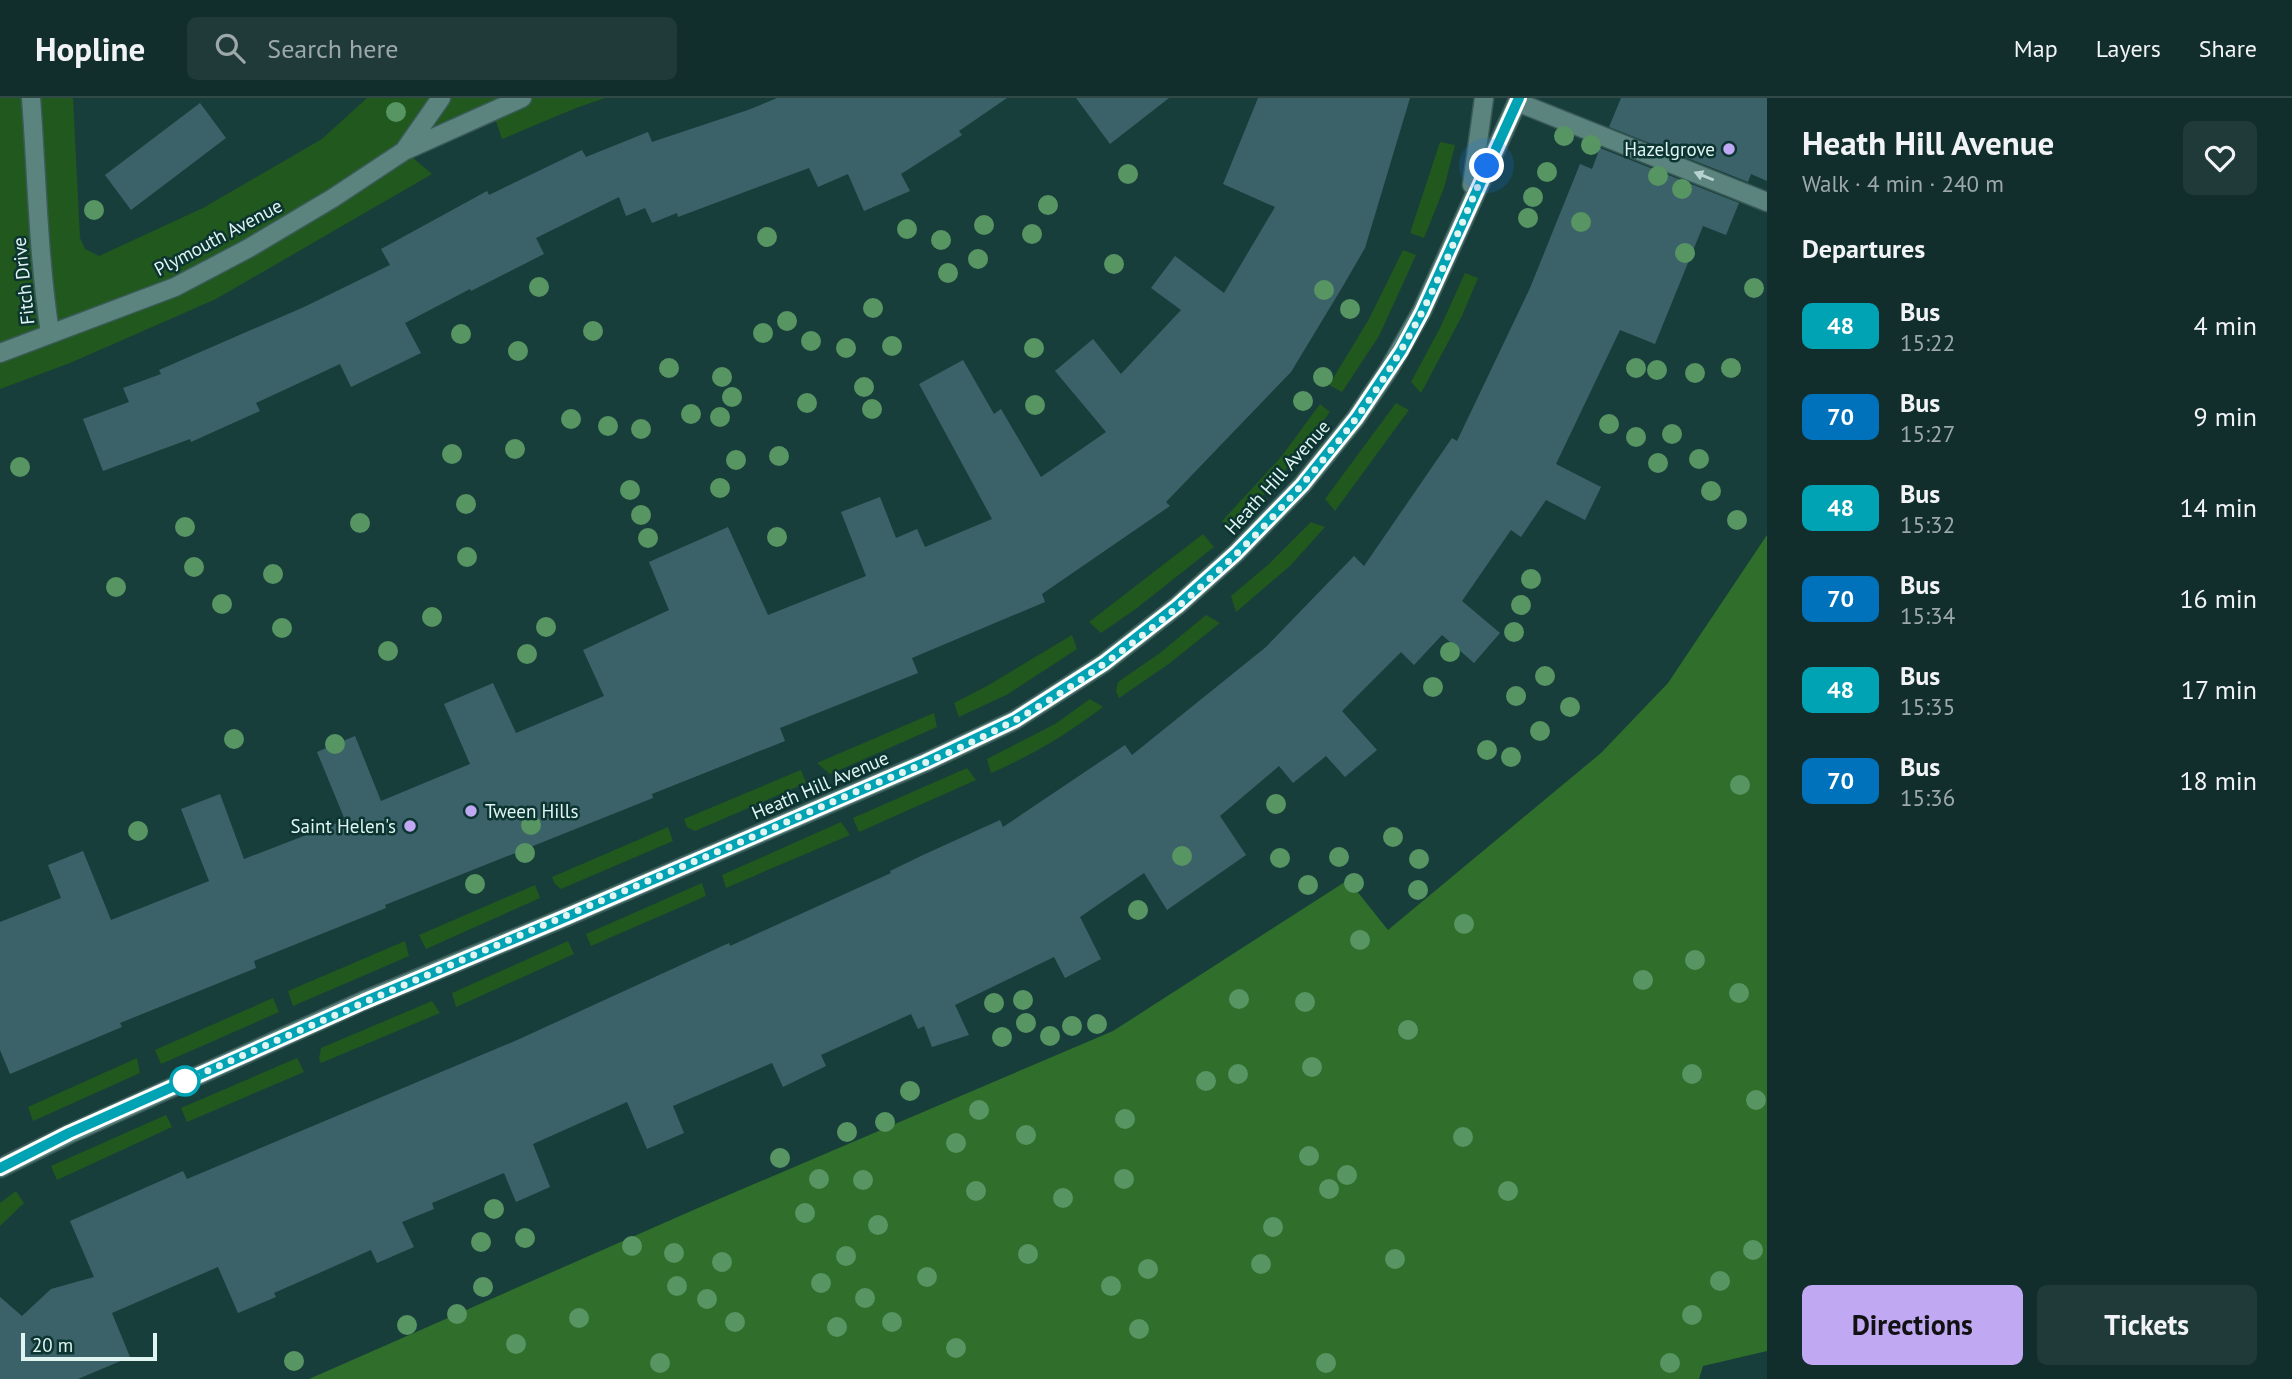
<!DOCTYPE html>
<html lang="en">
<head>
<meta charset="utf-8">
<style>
	:root { --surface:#122e2c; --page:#1f3a38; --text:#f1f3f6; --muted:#9ca8a9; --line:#314a48; --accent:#c1a8f3 }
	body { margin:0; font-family:"PT Sans",sans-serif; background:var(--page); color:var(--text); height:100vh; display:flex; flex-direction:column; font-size:26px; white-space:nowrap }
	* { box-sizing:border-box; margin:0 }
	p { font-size:23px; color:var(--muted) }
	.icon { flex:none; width:38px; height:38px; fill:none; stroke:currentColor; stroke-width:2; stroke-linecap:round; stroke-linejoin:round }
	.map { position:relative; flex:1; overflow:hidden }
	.drawer { display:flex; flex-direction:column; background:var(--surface); width:525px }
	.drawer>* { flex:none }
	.badge { padding:0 14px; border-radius:10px; font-size:24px; line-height:46px }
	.scale { position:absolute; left:21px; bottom:18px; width:136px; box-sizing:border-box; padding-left:7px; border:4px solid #e0f5f2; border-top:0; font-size:19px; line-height:24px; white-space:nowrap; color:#e0f5f2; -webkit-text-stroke:5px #0c3431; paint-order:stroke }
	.you { position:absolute; width:35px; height:35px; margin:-18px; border:5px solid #fff; border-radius:50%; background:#1a73e8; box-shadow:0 0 0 10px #1a73e833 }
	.map>.badge { position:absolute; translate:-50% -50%; box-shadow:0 0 0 4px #fff }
	h2 { padding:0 35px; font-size:26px; line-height:63px }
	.round { display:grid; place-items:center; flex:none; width:74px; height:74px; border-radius:10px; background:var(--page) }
	.headline { display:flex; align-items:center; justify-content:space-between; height:119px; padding:0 35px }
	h1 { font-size:33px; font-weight:800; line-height:52px }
	.cta { display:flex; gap:14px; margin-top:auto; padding:14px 35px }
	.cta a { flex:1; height:80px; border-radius:10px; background:var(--accent); color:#111; font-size:28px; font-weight:800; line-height:80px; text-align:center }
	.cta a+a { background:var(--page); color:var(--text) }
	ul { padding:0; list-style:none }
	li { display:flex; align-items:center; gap:21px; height:91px; padding:0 35px }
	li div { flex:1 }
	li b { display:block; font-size:26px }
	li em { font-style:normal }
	li .badge { min-width:77px; font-weight:700; text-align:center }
	header { display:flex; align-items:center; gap:42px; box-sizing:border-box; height:98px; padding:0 35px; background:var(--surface); border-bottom:2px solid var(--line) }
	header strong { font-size:33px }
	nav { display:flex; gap:38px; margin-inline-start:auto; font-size:24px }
	.search { width:490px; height:63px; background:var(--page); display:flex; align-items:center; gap:18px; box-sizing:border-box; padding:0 24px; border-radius:10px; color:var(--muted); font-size:26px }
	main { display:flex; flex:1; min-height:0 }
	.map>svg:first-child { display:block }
	.green { fill:#20581d }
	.forest { fill:#2f6e2b }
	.building { fill:#3c6269 }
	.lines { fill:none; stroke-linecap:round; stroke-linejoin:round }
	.minor-casing { stroke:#3a5b58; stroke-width:21 }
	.minor { stroke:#5c847f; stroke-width:18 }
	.tree { fill:#579563 }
	.oneway { fill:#b8d3d0 }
	.line-casing { stroke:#fff; stroke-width:16 }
	.line { stroke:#00a3b4; stroke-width:10 }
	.walk { stroke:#e0f5f2; stroke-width:7; stroke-dasharray:0 12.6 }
	.poi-dot { fill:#c1a8f3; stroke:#0c3431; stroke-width:2.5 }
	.stop-dot { fill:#fff; stroke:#00a3b4; stroke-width:3.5 }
	.labels { text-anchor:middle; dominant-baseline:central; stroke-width:5; stroke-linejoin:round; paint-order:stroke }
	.poi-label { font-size:19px; fill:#e0f5f2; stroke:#0c3431; text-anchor:end }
	.street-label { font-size:19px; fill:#e0f5f2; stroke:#0c3431 }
</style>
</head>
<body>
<header>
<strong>Hopline</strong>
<div class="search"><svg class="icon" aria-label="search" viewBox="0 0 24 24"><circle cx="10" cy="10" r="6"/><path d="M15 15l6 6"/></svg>Search here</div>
<nav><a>Map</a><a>Layers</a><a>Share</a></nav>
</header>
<main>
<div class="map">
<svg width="1767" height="1281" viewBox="0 0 1767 1281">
	<rect width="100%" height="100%" fill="#183e3b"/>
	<path class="green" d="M0,0H73L80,140L85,151L99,158L203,110L322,41L367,0H605L576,10L502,41L496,23L507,7L405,53L432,76L216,201L70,265L0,291Z
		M1440,44L1455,47L1444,90L1424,140L1410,135Z
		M1403,152L1416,157L1379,238L1342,294L1329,287L1369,221Z
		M1465,175L1478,180L1462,218L1421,295L1411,284L1440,230Z
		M1396,305L1409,312L1335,413L1325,401Z
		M1320,306L1330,314L1278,382L1230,431L1222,423L1281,359Z
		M1311,424L1325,429L1290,468L1236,514L1231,498L1269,466Z
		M1203,436L1214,449L1137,510L1101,535L1089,524Z
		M1206,517L1220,525L1170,565L1119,600L1116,593L1118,584L1160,555Z
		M1072,537L1077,551L1008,596L959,619L954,605L987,588Z
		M1090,601L1103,609C1069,635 1031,658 991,675L987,661L1055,626Z
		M934,615L937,629L830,676L817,665Z
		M967,670L976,682L859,734L853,720Z
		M801,672L806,685L695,733L687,729L684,721Z
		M841,724L850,737L726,790L722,777Z
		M668,729L673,743L561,791L555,786L552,779Z
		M702,785L706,798L591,848L586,836Z
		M535,787L540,800L426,851L419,837Z
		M405,843L409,858L293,908L288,893Z
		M568,843L574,856L456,909L452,895Z
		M273,900L279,914L161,966L155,952Z
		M432,903L440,915L321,965L319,960L321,950Z
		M137,960L140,975L33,1023L28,1009Z
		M297,960L304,974L187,1024L181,1010Z
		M166,1017L172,1029L57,1082L51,1068Z
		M16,1093L24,1105L0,1128V1105Z"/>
	<path class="forest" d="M1767,437V1253L1703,1268L1699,1281H309L698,1110L1113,933L1348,782L1388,832L1601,655L1668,585Z"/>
	<path class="building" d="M777,0H1007L959,33L962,37L901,76L910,93L864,113L848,76L818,89L809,70L678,119L677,115L652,125L645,110L626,118L619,99L536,140L544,156L471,193L470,191L405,225L421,255L351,289L340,266L256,305L260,313L191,344L190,341L103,373L83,321L129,304L123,290L161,276L159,272L304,209L390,167L381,151L487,93L489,97L582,52L586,59L648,34L652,44L748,12Z
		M1076,0H1169L1110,46Z
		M1258,0H1410L1365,150L1343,188L1291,274L1166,404L1170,408L1042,496L1045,504L912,560L918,575L780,630L785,643L652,696L653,700L385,807L386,810L254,863L256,870L120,925L122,929L10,976L0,952V824L61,800L48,767L83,753L111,822L209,783L181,711L220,696L244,761L345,722L317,654L355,638L381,703L470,666L444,606L493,585L516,635L604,598L583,552L669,512L649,464L728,429L768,517L866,478L841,414L880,399L896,440L917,431L925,449L992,421L919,286L963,262L994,316L1001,311L1041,379L1106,334L1055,273L1093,241L1121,276L1181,212L1151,190L1175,158L1224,195L1275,109L1223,86Z
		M1621,0H1767V83L1751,76L1748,84L1609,29Z
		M200,5L226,40L131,112L105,77Z
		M1600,50L1739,105L1726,137L1703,128L1655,246L1620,232L1556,366L1601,389L1585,422L1546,402L1521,439L1511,432L1462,503L1500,535L1474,565L1442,537L1414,567L1401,554L1342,613L1377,652L1345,679L1326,658L1293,685L1279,668L1220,718L1246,757L1167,812L1144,775L1080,819L1101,861L1065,880L1054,859L955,907L969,937L932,949L924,928L918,931L911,916L821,957L826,968L783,989L772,965L673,1008L684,1035L647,1051L627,1004L533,1046L550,1089L516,1104L504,1075L432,1105L434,1111L402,1124L414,1149L377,1165L371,1152L274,1195L276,1199L238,1215L218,1169L112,1215L130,1259L78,1281H0V1199L22,1218L51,1191L94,1179L70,1123L183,1073L187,1081L515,943L729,845L730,848L891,775L890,773L923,757L1000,722L1003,729L1125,647L1132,657L1266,549L1354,458L1364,468L1452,340L1457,343L1530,190L1580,66L1592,71Z"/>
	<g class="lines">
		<defs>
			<path id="minor" d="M31,0C37,79 38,157 50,235
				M1517,4L1767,104
				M404,53L522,0
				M1472,87L1484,0
				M0,255L175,189L249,150L333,100L404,53L441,0
				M0,1070L69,1036L363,903L566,819L926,664L1015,622L1104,565L1177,508L1236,455L1302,387L1356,320L1389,271L1422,213L1519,0"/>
		</defs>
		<use href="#minor" class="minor-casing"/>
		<use href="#minor" class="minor"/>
	</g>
	<g class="tree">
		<circle cx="396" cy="14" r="10"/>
		<circle cx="1564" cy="38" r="10"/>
		<circle cx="1591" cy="47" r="10"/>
		<circle cx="1547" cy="74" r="10"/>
		<circle cx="1128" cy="76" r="10"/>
		<circle cx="1658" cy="78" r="10"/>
		<circle cx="1682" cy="91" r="10"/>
		<circle cx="1533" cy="99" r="10"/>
		<circle cx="1048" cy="107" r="10"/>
		<circle cx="94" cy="112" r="10"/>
		<circle cx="1528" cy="120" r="10"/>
		<circle cx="1581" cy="124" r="10"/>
		<circle cx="984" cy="127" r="10"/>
		<circle cx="907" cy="131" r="10"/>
		<circle cx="1032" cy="136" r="10"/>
		<circle cx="767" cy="139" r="10"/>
		<circle cx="941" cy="142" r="10"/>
		<circle cx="1685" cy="155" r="10"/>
		<circle cx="978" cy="161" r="10"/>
		<circle cx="1114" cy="166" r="10"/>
		<circle cx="948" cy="175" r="10"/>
		<circle cx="539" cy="189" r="10"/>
		<circle cx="1754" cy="190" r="10"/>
		<circle cx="1324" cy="192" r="10"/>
		<circle cx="873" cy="210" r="10"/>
		<circle cx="1350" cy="211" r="10"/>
		<circle cx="787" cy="223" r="10"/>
		<circle cx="593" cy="233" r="10"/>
		<circle cx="763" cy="235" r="10"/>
		<circle cx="461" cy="236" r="10"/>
		<circle cx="811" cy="243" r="10"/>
		<circle cx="892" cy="248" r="10"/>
		<circle cx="846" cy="250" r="10"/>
		<circle cx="1034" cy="250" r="10"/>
		<circle cx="518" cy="253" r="10"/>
		<circle cx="669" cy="270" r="10"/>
		<circle cx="1636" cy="270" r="10"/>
		<circle cx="1731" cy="270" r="10"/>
		<circle cx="1657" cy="272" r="10"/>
		<circle cx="1695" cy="275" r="10"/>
		<circle cx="722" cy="279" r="10"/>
		<circle cx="1323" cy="279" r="10"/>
		<circle cx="864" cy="289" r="10"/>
		<circle cx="732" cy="299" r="10"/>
		<circle cx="1303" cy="303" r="10"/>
		<circle cx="807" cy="305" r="10"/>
		<circle cx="1035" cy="307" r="10"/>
		<circle cx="872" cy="311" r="10"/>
		<circle cx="691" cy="316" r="10"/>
		<circle cx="720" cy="319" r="10"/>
		<circle cx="571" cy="321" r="10"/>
		<circle cx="1609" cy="326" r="10"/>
		<circle cx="608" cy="328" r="10"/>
		<circle cx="641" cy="331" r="10"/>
		<circle cx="1672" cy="336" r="10"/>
		<circle cx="1636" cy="339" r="10"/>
		<circle cx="515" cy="351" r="10"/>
		<circle cx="452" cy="356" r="10"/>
		<circle cx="779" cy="358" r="10"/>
		<circle cx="1699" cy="361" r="10"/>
		<circle cx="736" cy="362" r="10"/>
		<circle cx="1658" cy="365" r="10"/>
		<circle cx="20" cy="369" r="10"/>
		<circle cx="720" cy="390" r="10"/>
		<circle cx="630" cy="392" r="10"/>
		<circle cx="1711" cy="393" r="10"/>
		<circle cx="466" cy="406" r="10"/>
		<circle cx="641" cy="417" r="10"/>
		<circle cx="1737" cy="422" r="10"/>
		<circle cx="360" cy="425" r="10"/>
		<circle cx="185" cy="429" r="10"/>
		<circle cx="777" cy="439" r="10"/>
		<circle cx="648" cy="440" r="10"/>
		<circle cx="467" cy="459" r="10"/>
		<circle cx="194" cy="469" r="10"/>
		<circle cx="273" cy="476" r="10"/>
		<circle cx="1531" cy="481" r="10"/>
		<circle cx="116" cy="489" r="10"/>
		<circle cx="222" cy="506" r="10"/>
		<circle cx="1521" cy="507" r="10"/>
		<circle cx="432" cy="519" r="10"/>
		<circle cx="546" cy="529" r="10"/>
		<circle cx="282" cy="530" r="10"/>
		<circle cx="1514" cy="534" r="10"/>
		<circle cx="388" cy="553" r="10"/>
		<circle cx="1450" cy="554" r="10"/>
		<circle cx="527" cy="556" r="10"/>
		<circle cx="1545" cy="578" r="10"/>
		<circle cx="1433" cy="589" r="10"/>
		<circle cx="1516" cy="598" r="10"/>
		<circle cx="1570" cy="609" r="10"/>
		<circle cx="1540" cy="633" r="10"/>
		<circle cx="234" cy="641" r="10"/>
		<circle cx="335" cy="646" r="10"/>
		<circle cx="1487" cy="652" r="10"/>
		<circle cx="1511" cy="659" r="10"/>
		<circle cx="1740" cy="687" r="10"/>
		<circle cx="1276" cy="706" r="10"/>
		<circle cx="531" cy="727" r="10"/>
		<circle cx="138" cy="733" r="10"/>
		<circle cx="1393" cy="739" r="10"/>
		<circle cx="525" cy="755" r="10"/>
		<circle cx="1182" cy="758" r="10"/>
		<circle cx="1339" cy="759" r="10"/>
		<circle cx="1280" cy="760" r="10"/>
		<circle cx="1419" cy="761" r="10"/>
		<circle cx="1354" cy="785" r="10"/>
		<circle cx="475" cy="786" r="10"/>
		<circle cx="1308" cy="787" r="10"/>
		<circle cx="1418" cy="792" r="10"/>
		<circle cx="1138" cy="812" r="10"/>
		<circle cx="1464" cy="826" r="10"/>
		<circle cx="1360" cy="842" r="10"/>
		<circle cx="1695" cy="862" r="10"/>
		<circle cx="1643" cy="882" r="10"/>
		<circle cx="1739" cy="895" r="10"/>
		<circle cx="1239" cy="901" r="10"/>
		<circle cx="1023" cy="902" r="10"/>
		<circle cx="1305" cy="904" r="10"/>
		<circle cx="994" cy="905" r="10"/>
		<circle cx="1026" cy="925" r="10"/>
		<circle cx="1097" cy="926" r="10"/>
		<circle cx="1072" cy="928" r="10"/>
		<circle cx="1408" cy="932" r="10"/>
		<circle cx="1050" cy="938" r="10"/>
		<circle cx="1002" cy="939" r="10"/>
		<circle cx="1312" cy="969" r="10"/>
		<circle cx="1238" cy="976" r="10"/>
		<circle cx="1692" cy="976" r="10"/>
		<circle cx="1206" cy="983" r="10"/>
		<circle cx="910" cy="993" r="10"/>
		<circle cx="1756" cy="1002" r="10"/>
		<circle cx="979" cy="1012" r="10"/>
		<circle cx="1125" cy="1021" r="10"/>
		<circle cx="885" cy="1024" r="10"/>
		<circle cx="847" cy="1034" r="10"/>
		<circle cx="1026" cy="1037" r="10"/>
		<circle cx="1463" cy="1039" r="10"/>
		<circle cx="956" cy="1045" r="10"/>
		<circle cx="1309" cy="1058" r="10"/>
		<circle cx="780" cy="1060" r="10"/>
		<circle cx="1347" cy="1077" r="10"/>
		<circle cx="819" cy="1081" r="10"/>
		<circle cx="1124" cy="1081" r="10"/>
		<circle cx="863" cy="1082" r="10"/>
		<circle cx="1329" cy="1091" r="10"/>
		<circle cx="976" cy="1093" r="10"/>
		<circle cx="1508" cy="1093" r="10"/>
		<circle cx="1063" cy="1100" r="10"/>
		<circle cx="494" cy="1111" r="10"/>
		<circle cx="805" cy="1115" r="10"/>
		<circle cx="878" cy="1127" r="10"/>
		<circle cx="1273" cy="1129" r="10"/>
		<circle cx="525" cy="1140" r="10"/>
		<circle cx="481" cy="1144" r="10"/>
		<circle cx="632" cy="1148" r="10"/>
		<circle cx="1753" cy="1152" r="10"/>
		<circle cx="674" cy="1155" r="10"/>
		<circle cx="1028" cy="1156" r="10"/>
		<circle cx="846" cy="1158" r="10"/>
		<circle cx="1395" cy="1161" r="10"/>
		<circle cx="722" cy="1164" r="10"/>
		<circle cx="1261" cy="1166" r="10"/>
		<circle cx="1148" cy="1171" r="10"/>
		<circle cx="927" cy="1179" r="10"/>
		<circle cx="1720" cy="1183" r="10"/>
		<circle cx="821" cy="1185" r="10"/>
		<circle cx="677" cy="1188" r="10"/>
		<circle cx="1111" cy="1188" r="10"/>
		<circle cx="483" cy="1189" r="10"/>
		<circle cx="865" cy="1200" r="10"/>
		<circle cx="707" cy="1201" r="10"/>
		<circle cx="457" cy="1216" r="10"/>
		<circle cx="1692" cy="1217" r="10"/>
		<circle cx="579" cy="1220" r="10"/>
		<circle cx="735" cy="1224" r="10"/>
		<circle cx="892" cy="1224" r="10"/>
		<circle cx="407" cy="1227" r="10"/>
		<circle cx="837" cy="1229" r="10"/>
		<circle cx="1139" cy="1231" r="10"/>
		<circle cx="516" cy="1246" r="10"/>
		<circle cx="956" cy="1250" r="10"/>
		<circle cx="294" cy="1263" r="10"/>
		<circle cx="660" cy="1265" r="10"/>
		<circle cx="1326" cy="1265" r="10"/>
		<circle cx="1670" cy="1265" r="10"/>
	</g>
	<defs><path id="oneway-solid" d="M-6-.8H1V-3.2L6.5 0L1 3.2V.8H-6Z" transform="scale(1.75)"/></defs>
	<use class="oneway" href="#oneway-solid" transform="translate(1704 78) rotate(-158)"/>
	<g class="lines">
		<defs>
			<path id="line" d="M0,1070L69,1035L363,904L566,819L926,664L1015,622L1104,565L1177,508L1236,455L1302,387L1356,320L1401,253L1422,214L1519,0"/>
		</defs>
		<use href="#line" class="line-casing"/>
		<use href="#line" class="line"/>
		<path class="walk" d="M185,983C347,911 524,835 693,764C749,741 804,716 860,692C913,670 968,648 1019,620C1138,552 1246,458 1332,351C1367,309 1398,261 1423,212C1447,165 1465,116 1487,68"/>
	</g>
	<g class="poi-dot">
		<circle cx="1729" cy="51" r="7"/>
		<circle cx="471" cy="713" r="7"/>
		<circle cx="410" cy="728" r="7"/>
	</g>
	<circle class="stop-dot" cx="185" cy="983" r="14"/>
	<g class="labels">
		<g class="poi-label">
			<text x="1715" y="51">Hazelgrove</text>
			<text x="485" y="713" text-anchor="start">Tween Hills</text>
			<text x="396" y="728">Saint Helen's</text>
		</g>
		<g class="street-label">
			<text transform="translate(218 139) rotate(-28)">Plymouth Avenue</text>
			<text transform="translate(23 183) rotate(-96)">Fitch Drive</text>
			<text transform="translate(1277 379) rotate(-48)">Heath Hill Avenue</text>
			<text transform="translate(820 687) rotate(-23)">Heath Hill Avenue</text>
		</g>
	</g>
</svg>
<div class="scale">20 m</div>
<div class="you" style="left:1487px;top:68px"></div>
</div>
<section class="drawer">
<div class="headline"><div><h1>Heath Hill Avenue</h1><p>Walk · 4 min · 240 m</p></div><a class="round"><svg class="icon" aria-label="heart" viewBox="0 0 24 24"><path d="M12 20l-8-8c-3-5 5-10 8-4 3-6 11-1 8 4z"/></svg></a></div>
<h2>Departures</h2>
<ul>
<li><span class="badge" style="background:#00a3b4;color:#fff">48</span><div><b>Bus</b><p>15:22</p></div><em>4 min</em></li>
<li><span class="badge" style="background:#0072bc;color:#fff">70</span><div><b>Bus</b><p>15:27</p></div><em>9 min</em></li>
<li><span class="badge" style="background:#00a3b4;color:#fff">48</span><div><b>Bus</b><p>15:32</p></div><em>14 min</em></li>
<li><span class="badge" style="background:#0072bc;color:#fff">70</span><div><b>Bus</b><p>15:34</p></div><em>16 min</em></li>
<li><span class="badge" style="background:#00a3b4;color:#fff">48</span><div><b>Bus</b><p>15:35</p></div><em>17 min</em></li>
<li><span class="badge" style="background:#0072bc;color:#fff">70</span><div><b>Bus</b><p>15:36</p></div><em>18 min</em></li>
</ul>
<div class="cta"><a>Directions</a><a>Tickets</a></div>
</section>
</main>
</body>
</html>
